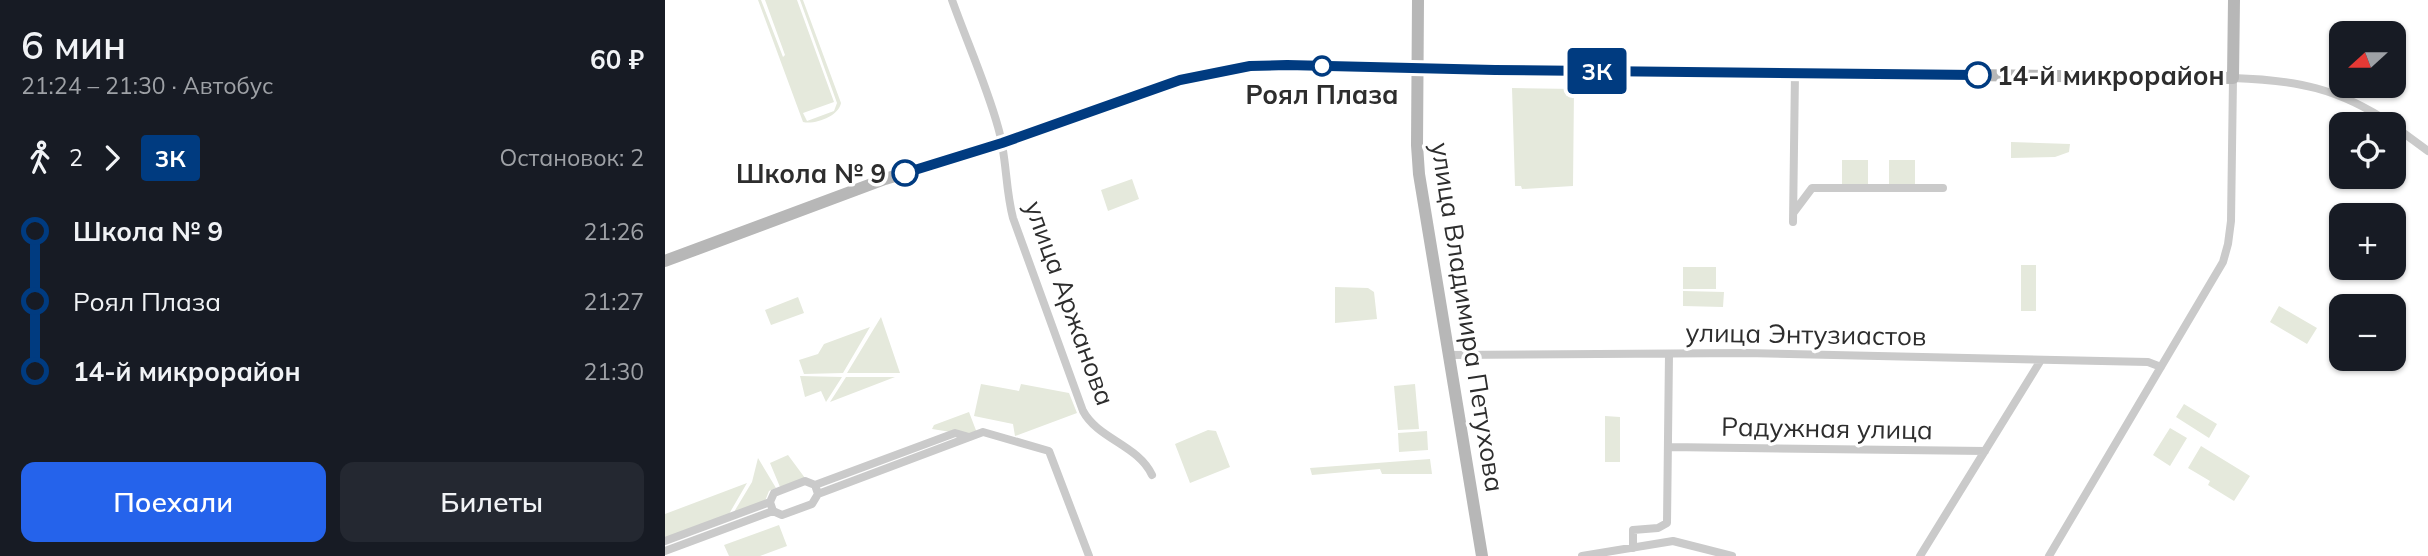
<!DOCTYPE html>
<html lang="ru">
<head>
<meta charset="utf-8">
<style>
	:root { --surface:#171b24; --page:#242831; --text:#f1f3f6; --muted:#9ea1a6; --accent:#2563eb }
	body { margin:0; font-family:Mulish,sans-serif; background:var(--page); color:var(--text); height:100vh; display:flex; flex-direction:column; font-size:26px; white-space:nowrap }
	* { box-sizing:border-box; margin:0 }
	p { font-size:23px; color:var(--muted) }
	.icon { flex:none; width:38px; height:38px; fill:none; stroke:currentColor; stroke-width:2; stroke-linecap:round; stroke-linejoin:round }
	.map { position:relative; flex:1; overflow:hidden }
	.details { display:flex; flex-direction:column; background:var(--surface); width:665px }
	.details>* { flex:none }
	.badge { padding:0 14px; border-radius:5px; font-size:24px; line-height:46px }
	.needle { width:46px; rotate:249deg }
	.fabs { position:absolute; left:1664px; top:21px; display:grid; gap:14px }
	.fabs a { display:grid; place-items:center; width:77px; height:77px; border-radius:14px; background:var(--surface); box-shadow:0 2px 5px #0004; font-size:35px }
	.map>.badge { position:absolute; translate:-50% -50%; box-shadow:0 0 0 4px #fff }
	.legs { display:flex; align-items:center; gap:10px; height:77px; padding:0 21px; font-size:23px }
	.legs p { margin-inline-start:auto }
	.overview { display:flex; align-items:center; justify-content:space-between; height:119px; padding:0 21px }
	h1 { font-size:38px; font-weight:600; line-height:52px }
	.button { display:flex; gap:14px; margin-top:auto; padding:14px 21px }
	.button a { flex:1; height:80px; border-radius:14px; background:var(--accent); color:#fff; font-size:28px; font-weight:600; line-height:80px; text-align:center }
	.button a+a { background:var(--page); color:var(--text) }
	ul { padding:0 21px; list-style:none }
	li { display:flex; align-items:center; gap:24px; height:70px; font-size:26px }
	li i { display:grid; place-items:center; width:10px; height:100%; margin:0 9px; background:currentColor }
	li i::after { content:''; width:18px; height:18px; margin:-9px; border:5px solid; border-radius:50%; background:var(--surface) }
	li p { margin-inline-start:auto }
	li:first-child i { background:linear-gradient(#0000 50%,currentColor 0) }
	li:last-child i { background:linear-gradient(currentColor 50%,#0000 0) }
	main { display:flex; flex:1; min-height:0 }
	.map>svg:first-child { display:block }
	.green { fill:#e5e9dc }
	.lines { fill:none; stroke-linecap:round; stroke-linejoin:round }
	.street { stroke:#cacaca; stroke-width:8 }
	.secondary { stroke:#b7b7b7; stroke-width:12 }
	.line-1-casing { stroke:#fff; stroke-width:16 }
	.line-1 { stroke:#003b80; stroke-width:10 }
	.stop-1-dot { fill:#fff; stroke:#003b80; stroke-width:3.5 }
	.labels { text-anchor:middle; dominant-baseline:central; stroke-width:7; stroke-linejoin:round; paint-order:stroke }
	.stop-label { font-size:26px; font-weight:bold; fill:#2d2d2d; stroke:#fff; text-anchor:start }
	.street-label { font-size:26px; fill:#2d2d2d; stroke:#fff }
</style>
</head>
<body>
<main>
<section class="details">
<div class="overview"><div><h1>6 мин</h1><p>21:24 – 21:30 · Автобус</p></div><b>60 ₽</b></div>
<div class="legs"><svg class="icon" aria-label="walk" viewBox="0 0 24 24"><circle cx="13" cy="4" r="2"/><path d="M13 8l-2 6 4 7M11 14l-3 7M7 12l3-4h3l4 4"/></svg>2<svg class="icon" aria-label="forward" viewBox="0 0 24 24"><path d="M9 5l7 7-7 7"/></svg><b class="badge" style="background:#003b80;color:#fff">3К</b><p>Остановок: 2</p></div>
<ul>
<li><i style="color:#003b80"></i><b>Школа № 9</b><p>21:26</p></li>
<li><i style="color:#003b80"></i><span>Роял Плаза</span><p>21:27</p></li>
<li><i style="color:#003b80"></i><b>14-й микрорайон</b><p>21:30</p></li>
</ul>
<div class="button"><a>Поехали</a><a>Билеты</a></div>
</section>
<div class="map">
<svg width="1763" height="556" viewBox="0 0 1763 556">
	<rect width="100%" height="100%" fill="#fff"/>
	<path class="green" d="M93,0H96L118,57L120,55L100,0H132L169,102L138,113L142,121L169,111L172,103L135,0H138L176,103C174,116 150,125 138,122Z
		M847,88L909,89L908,186L857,189L856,186H850Z
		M1346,142L1405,144L1404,152L1390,157L1346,158Z
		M1177,160H1203V184H1177Z
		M1224,160H1250V184H1224Z
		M467,179L474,199L443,211L436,190Z
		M1356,265H1371V311H1356Z
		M1018,267H1051V289H1018Z
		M670,287L703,288L709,292L712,319L670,323Z
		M1018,291L1059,292L1058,307L1018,306Z
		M133,297L139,313L106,325L100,310Z
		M1614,306L1652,328L1642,344L1605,322Z
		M216,317L235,373H182Z
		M205,327L178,373L139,374L134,360L153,354L159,344Z
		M135,376L177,377L161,402L156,391L140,397Z
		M181,377H230L165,402Z
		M316,384L354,391L356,384L404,393L412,413L350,436L348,424L309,416Z
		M750,384L754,429L733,430L729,386Z
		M1519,404L1552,424L1544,438L1511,417Z
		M304,412L312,433L305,435L267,429L269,425Z
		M940,416L955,417V462H940Z
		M1505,428L1522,438L1505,466L1488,455Z
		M543,430L551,431L565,467L525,483L510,444Z
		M762,431L763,450L734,452L733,433Z
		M1536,446L1585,476L1569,501L1543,485L1545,481L1523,468Z
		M123,455L140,478L115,487L105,463Z
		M93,458L111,488L104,491L100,501L69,512L87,482Z
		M765,459L767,474H717L715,469L647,475L645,468Z
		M82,483L64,514L0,538V514Z
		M114,525L122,546L95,556H64L59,545Z"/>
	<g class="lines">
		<path class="street" d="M287,0C302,42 321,84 333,127C342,157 340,188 348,218L418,411C433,439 473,445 487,475
			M1729,126L1763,151
			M1129,212L1147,188H1278
			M1128,222L1130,73
			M784,355L1081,353L1483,362L1496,367
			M1003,447L1320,451
			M150,485L290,433L304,437
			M153,494L318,432L384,451L424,556
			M0,541L105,502L109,493L140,481L150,485L153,494L147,504L117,515L108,511L105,502
			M968,548V530L993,528L1002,523L1004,354
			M0,551L108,511
			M917,556L1008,541L1067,556
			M1255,556L1376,360
			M1384,556L1558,262L1563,244L1566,221L1568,78C1632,80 1673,88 1727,124"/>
		<path class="secondary" d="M753,0L752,145L754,174L817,556
			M0,261L220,179L337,143L486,90L544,73L585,67L622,65L834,70L1568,78L1569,0"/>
	</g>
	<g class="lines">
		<defs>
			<path id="line-1" d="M240,173L337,143L515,80L585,66L622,65L830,70L1313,75"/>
		</defs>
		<use href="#line-1" class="line-1-casing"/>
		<use href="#line-1" class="line-1"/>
	</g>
	<g class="stop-1-dot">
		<circle cx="657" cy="66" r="9"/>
		<circle cx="1313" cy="75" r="12"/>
		<circle cx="240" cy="173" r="12"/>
	</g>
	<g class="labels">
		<g class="stop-label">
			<text x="1332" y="75">14-й микрорайон</text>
			<text x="657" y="94" text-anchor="middle">Роял Плаза</text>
			<text x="221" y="173" text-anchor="end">Школа № 9</text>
		</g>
		<g class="street-label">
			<text transform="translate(405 303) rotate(70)">улица Аржанова</text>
			<text transform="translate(803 317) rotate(81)">улица Владимира Петухова</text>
			<text transform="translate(1141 334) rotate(1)">улица Энтузиастов</text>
			<text transform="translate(1162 428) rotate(1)">Радужная улица</text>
		</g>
	</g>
</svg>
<div class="fabs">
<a><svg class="needle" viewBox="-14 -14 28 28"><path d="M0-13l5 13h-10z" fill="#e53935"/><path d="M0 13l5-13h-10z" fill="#9ea1a6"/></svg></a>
<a><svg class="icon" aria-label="locate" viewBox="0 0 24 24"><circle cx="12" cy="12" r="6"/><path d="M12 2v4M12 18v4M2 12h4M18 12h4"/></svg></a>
<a>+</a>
<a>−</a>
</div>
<b class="badge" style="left:932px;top:71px;background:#003b80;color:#fff">3К</b>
</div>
</main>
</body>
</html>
